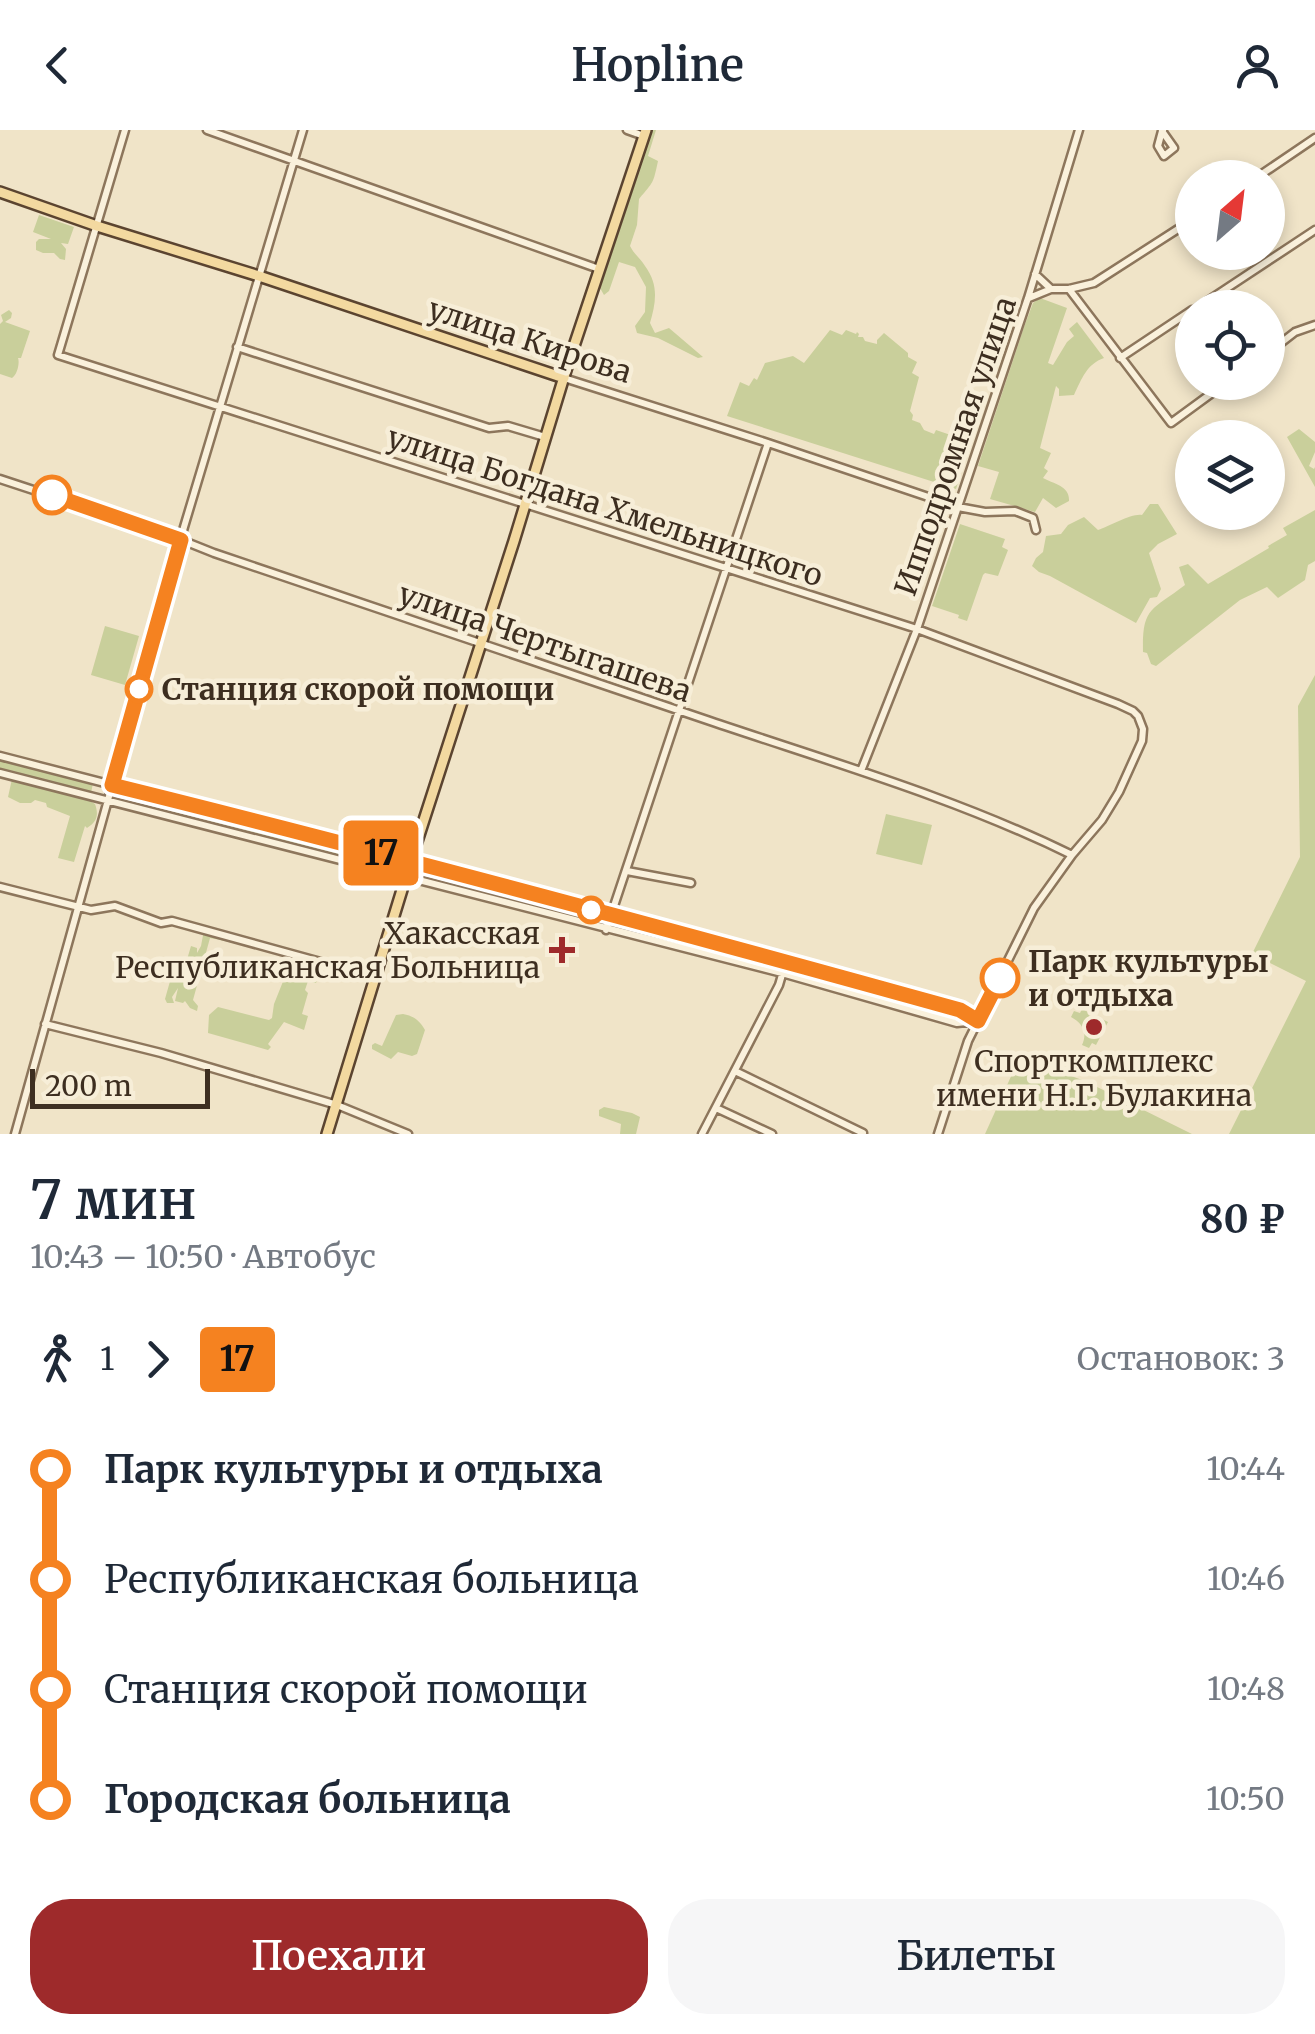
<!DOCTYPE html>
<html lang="ru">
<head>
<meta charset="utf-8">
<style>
	:root { --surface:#fff; --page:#f6f6f7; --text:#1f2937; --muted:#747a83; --accent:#9e2a2b }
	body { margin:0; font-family:Merriweather,serif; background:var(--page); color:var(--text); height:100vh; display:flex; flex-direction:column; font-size:38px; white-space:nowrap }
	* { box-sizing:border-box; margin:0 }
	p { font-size:32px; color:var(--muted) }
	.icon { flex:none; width:55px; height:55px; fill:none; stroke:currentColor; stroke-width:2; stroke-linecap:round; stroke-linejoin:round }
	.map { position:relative; height:1004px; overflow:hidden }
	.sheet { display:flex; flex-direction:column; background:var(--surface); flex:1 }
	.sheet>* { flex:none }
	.badge { padding:0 20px; border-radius:8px; font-size:35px; line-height:65px }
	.needle { width:65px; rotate:28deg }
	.buttons { position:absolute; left:1175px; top:30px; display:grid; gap:20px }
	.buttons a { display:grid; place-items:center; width:110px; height:110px; border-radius:50%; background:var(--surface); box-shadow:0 5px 15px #0003; font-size:50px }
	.scale { position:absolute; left:30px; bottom:25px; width:180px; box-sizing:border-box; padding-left:10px; border:5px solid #3d2e20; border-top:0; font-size:28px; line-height:35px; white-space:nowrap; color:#3d2e20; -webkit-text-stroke:8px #f7eed8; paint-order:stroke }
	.map>.badge { position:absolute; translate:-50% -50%; box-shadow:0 0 0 5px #fff }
	.legs { display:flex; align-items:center; gap:15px; height:110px; padding:0 30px; font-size:32px }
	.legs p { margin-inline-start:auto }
	.headline { display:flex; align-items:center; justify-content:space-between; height:170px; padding:0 30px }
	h1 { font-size:55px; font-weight:600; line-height:75px }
	.primary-button { display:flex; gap:20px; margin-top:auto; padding:20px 30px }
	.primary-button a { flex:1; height:115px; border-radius:40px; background:var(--accent); color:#fff; font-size:40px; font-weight:600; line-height:115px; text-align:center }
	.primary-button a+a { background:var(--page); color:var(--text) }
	ul { padding:0 30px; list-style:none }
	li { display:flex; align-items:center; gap:35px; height:110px; font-size:38px }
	li i { display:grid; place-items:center; width:15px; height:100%; margin:0 12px; background:currentColor }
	li i::after { content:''; width:25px; height:25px; margin:-12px; border:8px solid; border-radius:50%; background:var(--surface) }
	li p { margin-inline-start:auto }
	li:first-child i { background:linear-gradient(#0000 50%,currentColor 0) }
	li:last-child i { background:linear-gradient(currentColor 50%,#0000 0) }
	header { display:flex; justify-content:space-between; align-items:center; height:130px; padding:0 30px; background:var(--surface); font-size:45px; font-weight:600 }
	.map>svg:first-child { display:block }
	.green { fill:#c9cf9b }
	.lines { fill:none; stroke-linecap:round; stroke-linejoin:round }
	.minor-casing { stroke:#8d765c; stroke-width:11 }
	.primary-casing { stroke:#5b4430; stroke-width:14 }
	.minor { stroke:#faf1dc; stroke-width:6 }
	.primary { stroke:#f3d9a0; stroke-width:9 }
	.line-1-casing { stroke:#fff; stroke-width:22 }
	.line-1 { stroke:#f58220; stroke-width:15 }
	.stop-1-dot { fill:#fff; stroke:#f58220; stroke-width:5 }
	.poi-dot { fill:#9e2a2b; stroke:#f7eed8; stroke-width:4 }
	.labels { text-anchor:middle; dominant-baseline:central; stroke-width:9; stroke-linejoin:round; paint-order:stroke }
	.street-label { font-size:30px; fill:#3d2e20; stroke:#f7eed8 }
	.stop-label { font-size:30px; font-weight:bold; fill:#3d2e20; stroke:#f7eed8; text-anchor:start }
	.poi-label { font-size:30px; fill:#3d2e20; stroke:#f7eed8; text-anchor:end }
</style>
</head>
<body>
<header><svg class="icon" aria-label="back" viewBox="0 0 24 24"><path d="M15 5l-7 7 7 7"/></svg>Hopline<svg class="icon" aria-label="person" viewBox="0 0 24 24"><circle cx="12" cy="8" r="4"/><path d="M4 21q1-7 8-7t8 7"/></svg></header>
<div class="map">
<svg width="1315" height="1004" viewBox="0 0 1315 1004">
	<rect width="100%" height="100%" fill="#f0e4c8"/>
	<path class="green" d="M652,0H656L648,26L658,31C653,54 654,51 639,69L637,95L630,116C634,124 640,128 645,136C659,155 656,172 650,193L655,203L669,198L703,227L698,228L658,208L637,203L635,196L645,182L646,157L635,137L619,132L609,161L604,165L600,158Z
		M39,85L74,97L68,114L61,113L66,119L65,130L60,129L54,123H43L36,120V112L39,109H51L33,102Z
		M1040,168L1067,178L1048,233L1053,235L1067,212L1074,206L1069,199L1077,192L1104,228C1087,234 1082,248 1074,265L1059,266V259L1056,256L1040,318L1051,323L1044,338L1048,341L1043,348C1054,354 1070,356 1069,371L1056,378L1043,368L1035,382L990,369L999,342L978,336L1024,197L1033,173Z
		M9,180L12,183L11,188L5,192L30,201L21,228H18C20,233 17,245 12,248L0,244V194L3,191L1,185Z
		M830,200L842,205L846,200L856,204L857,202L859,204L858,207H863L865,211L877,214V210L884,203L908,223V227L917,232L912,243L919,247L910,281L913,285L912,290L920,293L924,300L934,304L936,300L971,312L956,359L727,286L740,252L749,256L754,248L757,250L765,233L793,226L804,233Z
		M1299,299L1315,312V322L1309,336L1314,339L1315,337V357L1287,307Z
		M1150,374H1158L1177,404L1158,414L1149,423L1161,459L1157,467L1150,468L1136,493L1050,446L1039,442L1032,436L1036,428L1043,422L1046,406L1061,404L1068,395L1084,387L1098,400C1110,396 1132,383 1142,385Z
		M1315,380V431L1308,435L1305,450L1278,468L1267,457L1240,470L1156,536L1151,534L1147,523L1143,522C1142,477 1151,481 1185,455L1179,437L1188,434L1208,454L1269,418L1268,416L1287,405L1283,398Z
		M960,394L1005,409L1002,417L1008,420L998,446L985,443L983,445L967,491L958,488L959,485L932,476Z
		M105,496L139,506L125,555L91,545Z
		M1315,545V1004H1229L1306,851L1252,824L1300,727L1298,576Z
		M0,629L93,653L91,663L0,640Z
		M12,649L87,669L95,674C99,685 97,692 87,698L85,696L74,732L58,728L70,686L47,677L46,673L35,670L31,673H20L8,667Z
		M124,662L393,730L392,738L122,668Z
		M886,684L932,695L922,735L876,724Z
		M204,800L263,818C245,817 228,811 210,808L193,870L198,876L197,881L190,878L185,871L183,873L175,871L178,858L172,867L174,873H167L165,869L176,830L180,829L186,833L191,816L197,818V823L201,816Z
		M299,826L305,827L321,837L316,853L308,851L305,860L308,863L302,884L308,886L304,900L284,892L268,914L271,917L268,920L208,903L209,885L218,877L269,890L272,888L274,874L292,829Z
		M1082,879L1108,892L1096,915L1092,913L1089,918L1082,915C1088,902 1082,893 1071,887L1074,881L1080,883Z
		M403,884C414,886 420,891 425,900L417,924L412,926L398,922L391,929L372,919V915L375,913L382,916L396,885Z
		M1024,929L1085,951L1192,1004H985L1013,942Z
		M604,977L632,983L640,987L636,1004H620L621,994L599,986V980Z"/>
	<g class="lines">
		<defs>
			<path id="minor" d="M125,0L58,225L917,499L1118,574L1133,581L1138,586L1143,599L1142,611L1119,662L1102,690L1072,725L1034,778L968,911L938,1004
				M207,0L599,139
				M627,0L644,6
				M1162,1L1174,18L1164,26L1158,16L1162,1L1163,0
				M1256,48L1315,8
				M1035,144L1051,159
				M1069,159L1171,293L1227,252
				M1029,168L1051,159H1069L1094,153L1192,90
				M1197,178L1315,100
				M237,217L489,298L508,296L545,307
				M1268,223L1295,202L1315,195
				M1120,228L1192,180
				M564,248L768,313L958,377L985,382L1015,381L1033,388L1036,400
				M0,349L164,403L214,423C379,479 544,536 710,591C831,632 956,668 1072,725
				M0,626C321,709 642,790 961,880L978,890
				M861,641L917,499L1028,168L1079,0
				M0,643L782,843L957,893L976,891
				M627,741L691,753
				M0,757L91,780L115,776L161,793L172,791L375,847
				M606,800L768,313
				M45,894L161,923L337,975L408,1004
				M735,941L863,1003
				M716,978L772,1004
				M15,1004L184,397L303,0
				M702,1004L779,855L786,831"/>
			<path id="primary" d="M0,62L97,96L259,146L564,248
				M327,1004L413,724L514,411L567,237L646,0"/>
		</defs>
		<use href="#minor" class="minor-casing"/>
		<use href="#primary" class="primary-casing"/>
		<use href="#minor" class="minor"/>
		<use href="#primary" class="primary"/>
	</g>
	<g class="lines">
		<defs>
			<path id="line-1" d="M52,365L181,410L112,655C396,725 679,802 960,880L978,891L1000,848"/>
		</defs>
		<use href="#line-1" class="line-1-casing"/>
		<use href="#line-1" class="line-1"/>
	</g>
	<g class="stop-1-dot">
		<circle cx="52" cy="365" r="18"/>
		<circle cx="139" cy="559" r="12"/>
		<circle cx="591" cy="780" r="12"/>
		<circle cx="1000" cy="848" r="18"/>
	</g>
	<g class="poi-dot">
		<path d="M557 805h10v10h10v10h-10v10h-10v-10h-10v-10h10z"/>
		<circle cx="1094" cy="897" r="10"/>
	</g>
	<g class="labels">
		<g class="street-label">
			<text transform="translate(530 210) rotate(18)">улица Кирова</text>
			<text transform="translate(955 316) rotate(-71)">Ипподромная улица</text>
			<text transform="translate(605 376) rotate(18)">улица Богдана Хмельницкого</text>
			<text transform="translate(545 512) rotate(19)">улица Чертыгашева</text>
		</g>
		<g class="stop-label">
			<text x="162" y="559">Станция скорой помощи</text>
			<text x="1028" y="831">Парк культуры<tspan x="1028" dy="34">и отдыха</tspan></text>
		</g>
		<g class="poi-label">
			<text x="540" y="803">Хакасская<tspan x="540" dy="34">Республиканская Больница</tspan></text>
			<text x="1094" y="931" text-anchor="middle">Спорткомплекс<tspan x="1094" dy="34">имени Н.Г. Булакина</tspan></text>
		</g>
	</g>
</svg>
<div class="buttons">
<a><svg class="needle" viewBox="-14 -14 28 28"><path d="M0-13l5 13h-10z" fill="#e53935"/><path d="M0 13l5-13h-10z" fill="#747a83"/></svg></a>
<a><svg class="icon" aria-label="locate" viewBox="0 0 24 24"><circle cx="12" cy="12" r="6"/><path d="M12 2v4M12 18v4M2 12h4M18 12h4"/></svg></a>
<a><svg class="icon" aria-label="layers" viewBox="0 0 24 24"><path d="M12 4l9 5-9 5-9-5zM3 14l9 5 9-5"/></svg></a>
</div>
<div class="scale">200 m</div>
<b class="badge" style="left:381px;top:723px;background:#f58220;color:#111">17</b>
</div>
<section class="sheet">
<div class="headline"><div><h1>7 мин</h1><p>10:43 – 10:50 · Автобус</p></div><b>80 ₽</b></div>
<div class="legs"><svg class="icon" aria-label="walk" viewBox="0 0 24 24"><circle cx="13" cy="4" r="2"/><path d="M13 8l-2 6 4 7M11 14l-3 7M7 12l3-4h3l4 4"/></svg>1<svg class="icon" aria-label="forward" viewBox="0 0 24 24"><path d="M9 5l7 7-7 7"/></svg><b class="badge" style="background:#f58220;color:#111">17</b><p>Остановок: 3</p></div>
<ul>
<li><i style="color:#f58220"></i><b>Парк культуры и отдыха</b><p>10:44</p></li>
<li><i style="color:#f58220"></i><span>Республиканская больница</span><p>10:46</p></li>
<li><i style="color:#f58220"></i><span>Станция скорой помощи</span><p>10:48</p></li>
<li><i style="color:#f58220"></i><b>Городская больница</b><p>10:50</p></li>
</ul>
<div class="primary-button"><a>Поехали</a><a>Билеты</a></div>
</section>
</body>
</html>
